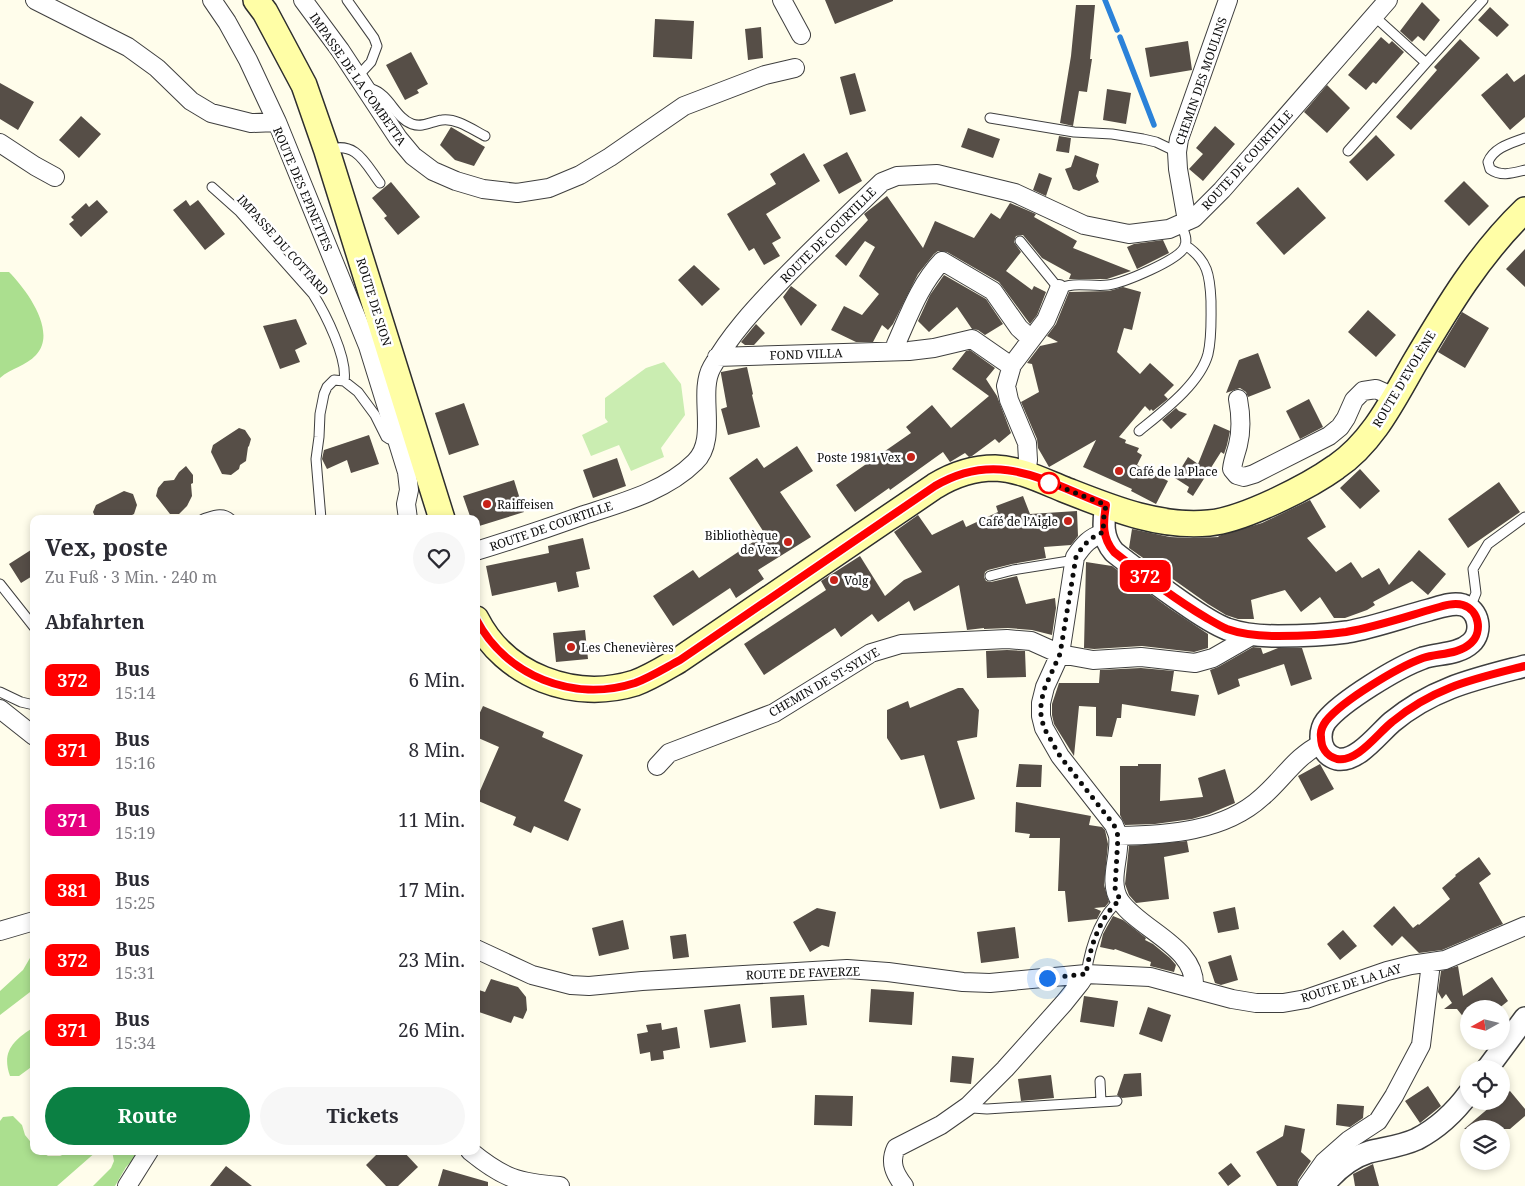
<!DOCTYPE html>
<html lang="de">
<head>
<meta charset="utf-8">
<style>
	:root { --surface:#fff; --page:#f7f7f7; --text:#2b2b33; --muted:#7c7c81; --accent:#0b8043 }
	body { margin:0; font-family:"Noto Serif",serif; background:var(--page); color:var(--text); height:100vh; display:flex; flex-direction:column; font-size:19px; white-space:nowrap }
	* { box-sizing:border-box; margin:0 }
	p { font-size:16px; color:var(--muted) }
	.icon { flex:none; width:28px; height:28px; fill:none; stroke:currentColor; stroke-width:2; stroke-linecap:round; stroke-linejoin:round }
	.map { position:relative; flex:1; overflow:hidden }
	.drawer { position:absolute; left:30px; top:515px; width:450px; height:640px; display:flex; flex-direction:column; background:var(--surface); border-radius:10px; box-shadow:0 2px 8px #0003 }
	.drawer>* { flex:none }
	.badge { padding:0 10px; border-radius:8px; font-size:18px; line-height:32px }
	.needle { width:32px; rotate:262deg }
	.controls { position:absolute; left:1460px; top:1000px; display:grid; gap:10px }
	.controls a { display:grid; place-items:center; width:50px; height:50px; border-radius:50%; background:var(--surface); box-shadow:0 2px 8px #0003; font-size:25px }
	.you { position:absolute; width:25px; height:25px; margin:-12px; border:4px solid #fff; border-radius:50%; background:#1a73e8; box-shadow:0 0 0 8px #1a73e833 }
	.map>.badge { position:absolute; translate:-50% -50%; box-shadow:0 0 0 2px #fff }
	h2 { padding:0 15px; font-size:19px; line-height:45px }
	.round { display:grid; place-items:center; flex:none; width:52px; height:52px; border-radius:26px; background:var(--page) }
	.overview { display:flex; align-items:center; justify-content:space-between; height:85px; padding:0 15px }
	h1 { font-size:24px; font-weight:700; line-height:38px }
	.primary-button { display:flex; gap:10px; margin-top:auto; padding:10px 15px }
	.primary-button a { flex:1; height:58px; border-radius:30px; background:var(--accent); color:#fff; font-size:20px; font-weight:700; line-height:58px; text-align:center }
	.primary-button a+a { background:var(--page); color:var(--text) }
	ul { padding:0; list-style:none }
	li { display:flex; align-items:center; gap:15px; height:70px; padding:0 15px }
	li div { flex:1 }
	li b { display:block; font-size:19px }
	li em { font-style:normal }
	li .badge { min-width:55px; font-weight:700; text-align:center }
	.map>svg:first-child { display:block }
	.green { fill:#caedb1 }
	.forest { fill:#abdf8f }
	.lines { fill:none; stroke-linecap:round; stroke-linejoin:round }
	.stream { stroke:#2b82d9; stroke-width:5.5 }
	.building { fill:#564e47 }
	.service-casing { stroke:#3f3f3f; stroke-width:11 }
	.minor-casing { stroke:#3f3f3f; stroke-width:20 }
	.tertiary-casing { stroke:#3f3f3f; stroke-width:24 }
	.secondary-casing { stroke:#2e2e2e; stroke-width:28 }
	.service { stroke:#fff; stroke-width:9 }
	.minor { stroke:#fff; stroke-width:18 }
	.tertiary { stroke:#fff; stroke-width:21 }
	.secondary { stroke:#fffea6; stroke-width:25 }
	.line-casing { stroke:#fff; stroke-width:11 }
	.line { stroke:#f00; stroke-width:8 }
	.walk { stroke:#0c0c0c; stroke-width:5; stroke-dasharray:0 9 }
	.poi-dot { fill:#c82218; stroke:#fff; stroke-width:2 }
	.stop-dot { fill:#fff; stroke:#f00; stroke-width:2.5 }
	.labels { text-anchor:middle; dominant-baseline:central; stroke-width:5; stroke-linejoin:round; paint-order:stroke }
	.street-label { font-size:12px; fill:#0c0c0c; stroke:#fff }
	.poi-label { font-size:12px; fill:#0c0c0c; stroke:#fff; text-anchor:start }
</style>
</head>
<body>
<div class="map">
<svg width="1525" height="1186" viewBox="0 0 1525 1186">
	<rect width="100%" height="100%" fill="#fffdeb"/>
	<path class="green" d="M664,362L681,384L685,415L661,448L664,457L631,471L619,445L591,456L582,435L608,422L605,418V398L646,368Z"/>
	<path class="forest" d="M0,272H9C26,289 58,332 36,355C26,366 11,368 0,378Z
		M34,951V989L0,1015V991L23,970Z
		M34,1027V1065L19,1076H10C1,1051 14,1040 34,1027Z
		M13,1116L22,1125L25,1135L34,1146V1151H40L48,1156H60L71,1151H97L57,1186H0V1121L3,1117Z
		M112,1151H140L139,1154L126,1167L115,1186H93L111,1168L114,1161Z"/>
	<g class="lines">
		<path class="stream" d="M1105,0L1117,30
			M1120,37L1154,125"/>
	</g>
	<path class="building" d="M825,0H893V1L835,24Z
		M1422,2L1440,20L1424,41L1418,36L1412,42L1400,31Z
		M1076,5H1095L1090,59H1092L1087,92L1079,91L1073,126L1060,123L1071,56Z
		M1490,7L1509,25L1497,37L1478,20Z
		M655,19L694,21L692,59L653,57Z
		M761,27L763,58L748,60L745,29Z
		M1381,37L1389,44L1392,41L1404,52L1376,84L1373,82L1366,90L1348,75Z
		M1460,39L1480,58L1411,130L1396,117L1437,70L1434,67Z
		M1188,41L1192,70L1150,77L1145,48Z
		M411,52L428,84L417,90L419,93L405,100L386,65Z
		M855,73L866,111L850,115L840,77Z
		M1507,73L1514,82L1525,74V117L1510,130L1481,95Z
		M0,83L34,102L18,130L0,119Z
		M1327,85L1350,108L1327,133L1304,112Z
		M1107,89L1131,93L1126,124L1103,120Z
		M81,116L101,134L79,158L59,140Z
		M1215,126L1235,144L1203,181L1189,169L1203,154L1196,148Z
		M451,127L485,147L474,166L455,160L440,145Z
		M968,128L1000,139L993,158L961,147Z
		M1376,135L1395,155L1367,181L1349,162Z
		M1059,136L1071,138L1069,153L1056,151Z
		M847,152L862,181L839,194L823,165Z
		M804,153L820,181L766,214L781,238L772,243L780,256L764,265L754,248L749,251L727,214L776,184L770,174Z
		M1075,155L1099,164L1096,176L1099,182L1079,191L1073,189L1065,169L1071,167Z
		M1039,173L1052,178L1046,196L1033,190Z
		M1464,181L1489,206L1469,226L1444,201Z
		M391,182L420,217L398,235L384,218L387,216L372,198Z
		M1298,187L1326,218L1284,255L1256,223Z
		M887,196L923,248L935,221L974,238L991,213L1000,219L1010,203L1036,214L1034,217L1077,241L1073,248L1131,271L1107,279H1069L1071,274L1042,258L1023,235L1016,236L1014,242L1021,252L1006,271L1032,290L1034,286L1046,292L1037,315L1030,324L999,282L947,252L938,251L934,254L918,274L893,324L888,330L882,325L873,342H856L831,330L844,306L862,315L879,294L859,276L875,247L865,241L846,266L835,256L868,220L864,214Z
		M97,200L108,212L81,237L69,224L74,220L71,217L86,203L89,207Z
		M186,200L190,206L198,200L225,234L205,250L173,210Z
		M1163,240L1169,253L1137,269L1127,247L1134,244Z
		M1525,249V287L1506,269Z
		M694,265L720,289L702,306L678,280Z
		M944,275L986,299L1003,324L985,335L978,330L972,329L957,307L929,332L918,321L930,295Z
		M791,286L817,305L801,326L783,297Z
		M1123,287L1141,292L1132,330L1124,328L1117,352L1140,374L1150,363L1174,385L1164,395L1168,399L1153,411L1151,409L1150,411L1145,406L1119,437L1126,440L1125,443L1139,448L1137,452L1142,455L1137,465L1168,481L1156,504L1131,491L1132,489L1083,467L1096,440L1049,467L1038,448L1037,439L1021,402L1039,392L1032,364L1027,363L1040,346L1058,342L1047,336L1056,324L1069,292L1109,291Z
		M1368,310L1396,335L1376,357L1348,332Z
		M1462,312L1489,328L1465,368L1438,352Z
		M296,319L307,344L295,350L300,362L280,369L263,326Z
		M756,324L765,333L754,345H745L741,342Z
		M970,350L995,368L986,379L997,396L1011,433L999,443L995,439L972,456L969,457L965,453L950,462L943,452L890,490L889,488L855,512L836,485L911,433L906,427L932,405L951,428L989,396L952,369L966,351Z
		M1258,353L1271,388L1248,397L1246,392L1240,388L1226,393L1239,360Z
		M747,367L753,394L752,395L760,427L728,435L721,409L727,407L721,374V372Z
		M1309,399L1323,427L1300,439L1286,411Z
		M464,403L479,445L449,455L435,413Z
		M1176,408L1179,411L1187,414L1171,429L1162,420Z
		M1214,424L1230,431L1227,445L1224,454L1221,452L1193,496L1187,492L1189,487L1175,478L1188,457L1198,464Z
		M239,428L245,430L251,439L249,446L248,447L246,461L240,465L239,469L231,475L222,474L211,452L213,445Z
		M369,435L379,464L351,473L347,460L327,469L322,459L324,450Z
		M797,446L813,471L780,492L811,537L758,570L764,579L736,598L730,588L673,626L653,596L693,570L699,578L765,534L729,478L757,458L764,468Z
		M617,458L626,486L593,498L583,470Z
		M186,466L193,475V483L191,484L192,496L187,506L179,514H170L156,496L158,488L164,481L174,480L179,472Z
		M1360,469L1380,491L1360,509L1340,488Z
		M514,480L524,512L476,527V519H471L463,496Z
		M1499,482L1520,512L1468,548L1448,519Z
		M124,491L133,494L137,505L134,514L124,519H96L93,512L96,505Z
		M1023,496L1030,514L1077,511L1078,536L1071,545L1044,547L1046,558L1012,564L988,570L985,572L984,577L986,581L991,582L1017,576L1026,604L1055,598L1056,608L1052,635L1032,630L1008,628L984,629V628L967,630L959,585L914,611L909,601L878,622L872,614L841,637L835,628L764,675L744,644L826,590L821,581L860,556L885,596L904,580L922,572L894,532L918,515L932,535L963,520L966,527L998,512L996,506Z
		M1310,500L1326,527L1307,538L1336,572L1351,562L1362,578L1379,568L1389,585L1419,550L1446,574L1428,595L1412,581L1373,602L1375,605L1367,610L1345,618H1334L1320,597L1301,612L1285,590L1251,600L1254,619H1238L1226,615L1208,604L1129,548L1132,529L1170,537L1190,538L1219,537L1218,536L1262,523Z
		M583,538L590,569L576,572L579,587L558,592L556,582L492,596L486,566L549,553L548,546Z
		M34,548V575L21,583L9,564Z
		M1086,562L1112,566L1169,608L1208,634V648L1194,652L1142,646L1094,649L1084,648Z
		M585,630L588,659L556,662L553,633Z
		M1253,647L1261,648L1263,654L1278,648H1302L1312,679L1291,686L1284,664L1238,679L1240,686L1218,695L1210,670L1218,667Z
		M1007,650L1025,651L1026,677L987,678L986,651Z
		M1141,668L1174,671L1171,691L1199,695L1195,716L1122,704L1121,718H1117L1112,737L1096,736V707L1079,706L1074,756L1054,724L1052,715V704L1059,683H1099L1100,670Z
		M958,688H963L979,710L977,737L957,741L975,799L940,809L924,755L901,760L887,738V710L908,701L910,708Z
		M483,706L544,732L542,737L583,755L564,801L581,809L568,841L534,826L531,833L513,825L516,817L476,800L499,747L476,737V721Z
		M1019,764L1042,765L1041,787H1016Z
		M1138,764H1161L1160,801L1203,797L1198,778L1225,769L1235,803L1209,814L1192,819L1155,824L1125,825L1120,815V766H1138Z
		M1320,764L1334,789L1311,801L1298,776Z
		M1016,802L1091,816L1089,825L1102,827L1105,830L1108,844L1104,885L1109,902L1105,907L1094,908L1101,911L1097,919L1068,922L1065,891H1058L1060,838H1029L1030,834L1015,832Z
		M1187,841L1189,852L1164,857L1169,899L1136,903L1129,895L1125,884L1129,846Z
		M1479,857L1491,874L1479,883L1503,924L1442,950L1419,953L1402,936L1392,946L1373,926L1394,906L1413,928L1418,924L1419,925L1450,899L1442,888L1456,876L1455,875Z
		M1235,907L1239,929L1218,933L1213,912Z
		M817,908L836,912L829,947L822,945L810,952L793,922Z
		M1113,916L1123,920L1146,938L1145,940L1153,944L1170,958L1176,965L1174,972L1150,966L1151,962L1115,949L1114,950L1100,947L1103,934Z
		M623,920L629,949L599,956L592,928Z
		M1015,927L1019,958L981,963L977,932Z
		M1343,930L1357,946L1340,960L1327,944Z
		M686,934L689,957L673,959L670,936Z
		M1231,955L1238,980L1221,985L1215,983L1208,962Z
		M1458,966L1463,996L1492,977L1508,1001L1498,1009H1469V1024L1457,1009H1444L1452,1003L1446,994L1442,999L1438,992L1441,971Z
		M491,979L518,987L526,997L527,1010L523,1019L514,1016L511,1023L476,1011L479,990L485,992Z
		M871,989L914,992L912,1025L869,1022Z
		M804,995L807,1025L772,1028L770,997Z
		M1084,996L1118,1001L1114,1027L1080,1022Z
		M740,1004L746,1042L710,1048L704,1010Z
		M1148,1007L1171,1015L1162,1042L1139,1034Z
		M661,1023L662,1030L677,1027L680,1048L663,1051L664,1059L651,1061L650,1052L640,1054L637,1034L648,1032L646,1025Z
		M952,1056L974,1058L971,1084L950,1082Z
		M1141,1073L1142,1096L1122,1098L1117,1095L1124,1074Z
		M1051,1075L1054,1098L1021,1101L1018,1079Z
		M1428,1086L1441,1106L1420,1123L1405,1101Z
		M1510,1091L1525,1109V1116L1510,1129H1464L1497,1101H1501V1098Z
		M815,1095L853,1096L852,1126L814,1125Z
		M1337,1104L1364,1106L1363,1118L1350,1127L1336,1125Z
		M1285,1125L1305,1129L1301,1152L1311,1161L1298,1180L1297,1186H1277L1256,1152L1283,1136Z
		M380,1151H403L418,1167L398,1186H386L366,1165Z
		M1231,1163L1241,1176L1228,1186L1218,1173Z
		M1373,1164L1379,1186H1355L1353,1174Z
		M226,1166L252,1186H210Z
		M443,1169L488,1182V1186H438Z"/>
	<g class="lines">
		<defs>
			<path id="service" d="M347,0L374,38L377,46L371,62L358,76
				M1426,63L1483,0
				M367,91L372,89C390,95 395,118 412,124C423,128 432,121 442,120C457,118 473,130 485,136
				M990,118L1074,132L1112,134L1143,139L1156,142L1177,152
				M1525,138C1512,143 1494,147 1488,162L1490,169C1501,177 1513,173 1525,170
				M327,150C356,140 365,163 380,183
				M1348,151L1426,63L1374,16
				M212,187L240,212L313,294C325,313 348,358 344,381
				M1020,241L1059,289C1073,281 1092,287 1108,285C1123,283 1180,260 1185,246C1188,238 1183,230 1181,224
				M1139,431C1162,412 1200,384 1208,354C1212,337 1211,319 1211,301C1210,276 1208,260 1185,245
				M203,519C213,516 222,511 231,519
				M321,519L316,459L319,437L320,414L324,394L327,387L334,380L344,381L358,392L375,415L386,437L389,439H397
				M990,576L1013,570L1075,560
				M0,584L34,627
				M1470,608L1476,593L1473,569L1488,544L1525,517
				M0,692L21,702L34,705
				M1086,974C1090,948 1099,917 1120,900
				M1100,1081L1101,1102
				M968,1106L972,1108L987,1109L1117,1101"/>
			<path id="minor" d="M35,0L128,47L157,68L191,101L211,113L251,123L277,122
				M212,0L227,22L248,60L277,122L368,346L407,472L409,490L406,504L408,519
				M303,0L340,50L398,138L413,156L433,171L456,181L483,189L517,193L549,188L580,175L610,157L684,106L765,75L795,68
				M782,0L801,35
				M0,143L35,166L55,177
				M1187,221L1178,169L1177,152L1179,139L1228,0
				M895,351L896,344C909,315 920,284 942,261L993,291L1019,328L1031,339
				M717,357L909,351L934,348L972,339L1011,366
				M1238,399C1241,415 1242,429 1238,445C1236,453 1233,460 1232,469L1237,475L1244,477L1254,474L1329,436L1340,427L1346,418L1354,400L1363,391L1376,389L1394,397
				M1026,474L1028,460L1027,443L1009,400L1006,386L1012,365L1046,320L1059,289
				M1104,533C1090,537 1083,545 1075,557L1060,654L1045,687L1041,703V716L1044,728L1060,756L1114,825C1115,828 1117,832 1118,836C1121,856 1107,881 1120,901C1141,931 1198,947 1194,989
				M476,551C512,540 548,528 584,515C621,503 666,491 695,462C719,439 697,393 712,367C730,335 754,309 780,282C813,248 848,215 882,182L897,176L937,174L1015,193L1084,225L1129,234L1169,229L1194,218L1222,190L1388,0
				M0,709L34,736
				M657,766L669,753L774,713L871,653L901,644L1007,639L1031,641L1060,654L1093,660L1141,657L1195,663L1213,658L1253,635
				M1118,836C1167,835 1224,832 1262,797C1283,779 1296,756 1321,744
				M0,931L34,921
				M476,949L532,975L571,985L589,986L642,981L847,969L888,972L963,982L990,983L1086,974L1150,977L1232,999L1256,1003H1283L1306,999L1387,971L1411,965L1445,960L1525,926
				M470,1151C503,1178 518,1183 560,1186
				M127,1186L149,1151
				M904,1186C895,1174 889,1163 896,1148L941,1125L968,1106L1005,1069L1064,1003L1080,983L1086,974
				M1307,1186L1324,1162L1349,1140L1378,1121L1394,1096L1421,1045L1431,963"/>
			<path id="tertiary" d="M1106,505C1103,523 1102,538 1114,552C1134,568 1155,583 1176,598C1192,609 1209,622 1227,629C1244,635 1260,636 1278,636C1300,636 1325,635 1347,632C1375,627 1402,617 1429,610C1440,607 1452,602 1463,605C1479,610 1483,632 1471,643C1458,655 1438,653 1423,658C1398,667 1342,701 1326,721C1323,725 1321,731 1321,737C1321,747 1326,756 1337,759C1357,763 1379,733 1392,722C1433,688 1475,679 1525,666
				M1487,1069L1525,1018
				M1323,1186C1335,1171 1350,1158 1369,1152C1385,1148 1402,1146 1417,1139C1438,1128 1455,1112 1469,1093"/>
			<path id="secondary" d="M256,0L265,12L304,85L327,151L442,519
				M476,619C505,676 574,702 635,683C651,677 665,668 679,660L935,486C953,475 973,468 995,468C1019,469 1041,480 1063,489C1109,507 1158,528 1209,523C1243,520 1308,487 1336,467C1373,442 1393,400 1415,362C1447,308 1479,254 1525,210"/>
		</defs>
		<use href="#service" class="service-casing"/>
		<use href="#minor" class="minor-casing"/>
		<use href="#tertiary" class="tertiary-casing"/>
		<use href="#secondary" class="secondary-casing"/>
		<use href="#service" class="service"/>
		<use href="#minor" class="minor"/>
		<use href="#tertiary" class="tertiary"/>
		<use href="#secondary" class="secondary"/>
	</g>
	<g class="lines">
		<defs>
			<path id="line" d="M476,619C506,676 573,703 635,683C651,677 665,668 680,660L935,486C998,449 1044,481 1106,505C1103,523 1102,538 1114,552C1143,575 1173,598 1205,617C1212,621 1220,626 1227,629C1244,635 1260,636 1278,636C1300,636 1325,635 1346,632C1375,627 1402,618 1429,610C1440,607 1452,602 1463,605C1479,610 1483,632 1471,643C1458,655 1438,653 1423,658C1398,667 1342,701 1326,721C1323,725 1320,731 1321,737C1321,747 1326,756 1337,759C1357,763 1378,733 1392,722C1434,687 1474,679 1525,666"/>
		</defs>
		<use href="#line" class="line-casing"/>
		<use href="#line" class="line"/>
		<path class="walk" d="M1047,978L1086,974C1090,948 1099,917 1120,900L1115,888L1118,836L1114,825L1060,756L1044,728L1041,716V702L1045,687L1060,654L1076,557C1083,545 1090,537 1104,532L1103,522L1106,505L1043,480L1049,483"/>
	</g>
	<g class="poi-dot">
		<circle cx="911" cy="457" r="5"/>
		<circle cx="1119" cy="471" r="5"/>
		<circle cx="487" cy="504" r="5"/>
		<circle cx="1068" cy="521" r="5"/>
		<circle cx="788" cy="542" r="5"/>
		<circle cx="834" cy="580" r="5"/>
		<circle cx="571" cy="647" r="5"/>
	</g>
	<circle class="stop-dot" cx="1049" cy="483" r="10"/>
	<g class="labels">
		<g class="street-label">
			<text transform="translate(358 79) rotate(55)">IMPASSE DE LA COMBETTA</text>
			<text transform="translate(1201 81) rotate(-71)">CHEMIN DES MOULINS</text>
			<text transform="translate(1247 160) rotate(-48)">ROUTE DE COURTILLE</text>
			<text transform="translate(303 189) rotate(67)">ROUTE DES EPINETTES</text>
			<text transform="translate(828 235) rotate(-45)">ROUTE DE COURTILLE</text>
			<text transform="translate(283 245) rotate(48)">IMPASSE DU COTTARD</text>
			<text transform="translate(374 302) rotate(73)">ROUTE DE SION</text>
			<text transform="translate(806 354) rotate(-2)">FOND VILLA</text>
			<text transform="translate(1404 379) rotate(-59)">ROUTE D'EVOLÈNE</text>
			<text transform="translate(551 526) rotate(-19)">ROUTE DE COURTILLE</text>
			<text transform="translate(824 682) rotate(-30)">CHEMIN DE ST-SYLVE</text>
			<text transform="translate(803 973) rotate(-2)">ROUTE DE FAVERZE</text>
			<text transform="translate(1351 983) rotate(-17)">ROUTE DE LA LAY</text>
		</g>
		<g class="poi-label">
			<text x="901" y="457" text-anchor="end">Poste 1981 Vex</text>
			<text x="1129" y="471">Café de la Place</text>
			<text x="497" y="504">Raiffeisen</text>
			<text x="1058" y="521" text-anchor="end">Café de l’Aigle</text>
			<text x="778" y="535" text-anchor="end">Bibliothèque<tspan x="778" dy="14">de Vex</tspan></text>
			<text x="844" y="580">Volg</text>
			<text x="581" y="647">Les Chenevières</text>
		</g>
	</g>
</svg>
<div class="controls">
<a><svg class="needle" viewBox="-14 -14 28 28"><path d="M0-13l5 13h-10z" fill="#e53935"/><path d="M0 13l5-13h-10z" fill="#7c7c81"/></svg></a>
<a><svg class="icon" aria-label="locate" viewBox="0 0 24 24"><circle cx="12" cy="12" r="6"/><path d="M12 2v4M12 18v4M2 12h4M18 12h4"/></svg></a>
<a><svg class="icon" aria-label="layers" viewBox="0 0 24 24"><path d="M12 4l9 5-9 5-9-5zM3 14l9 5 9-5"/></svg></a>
</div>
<div class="you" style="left:1047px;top:978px"></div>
<b class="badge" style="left:1145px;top:576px;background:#f00;color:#fff">372</b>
<section class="drawer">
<div class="overview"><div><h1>Vex, poste</h1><p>Zu Fuß · 3 Min. · 240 m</p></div><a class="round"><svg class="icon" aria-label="heart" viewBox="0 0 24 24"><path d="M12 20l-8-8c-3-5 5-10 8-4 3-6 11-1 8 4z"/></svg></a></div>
<h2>Abfahrten</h2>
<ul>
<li><span class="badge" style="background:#f00;color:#fff">372</span><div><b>Bus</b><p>15:14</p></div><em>6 Min.</em></li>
<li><span class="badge" style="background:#f00;color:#fff">371</span><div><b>Bus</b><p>15:16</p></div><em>8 Min.</em></li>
<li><span class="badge" style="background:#e6007e;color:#fff">371</span><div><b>Bus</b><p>15:19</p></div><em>11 Min.</em></li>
<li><span class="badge" style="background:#f00;color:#fff">381</span><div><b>Bus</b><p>15:25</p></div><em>17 Min.</em></li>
<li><span class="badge" style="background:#f00;color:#fff">372</span><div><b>Bus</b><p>15:31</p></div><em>23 Min.</em></li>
<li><span class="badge" style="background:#f00;color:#fff">371</span><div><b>Bus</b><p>15:34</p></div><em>26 Min.</em></li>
</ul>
<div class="primary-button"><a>Route</a><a>Tickets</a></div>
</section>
</div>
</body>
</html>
